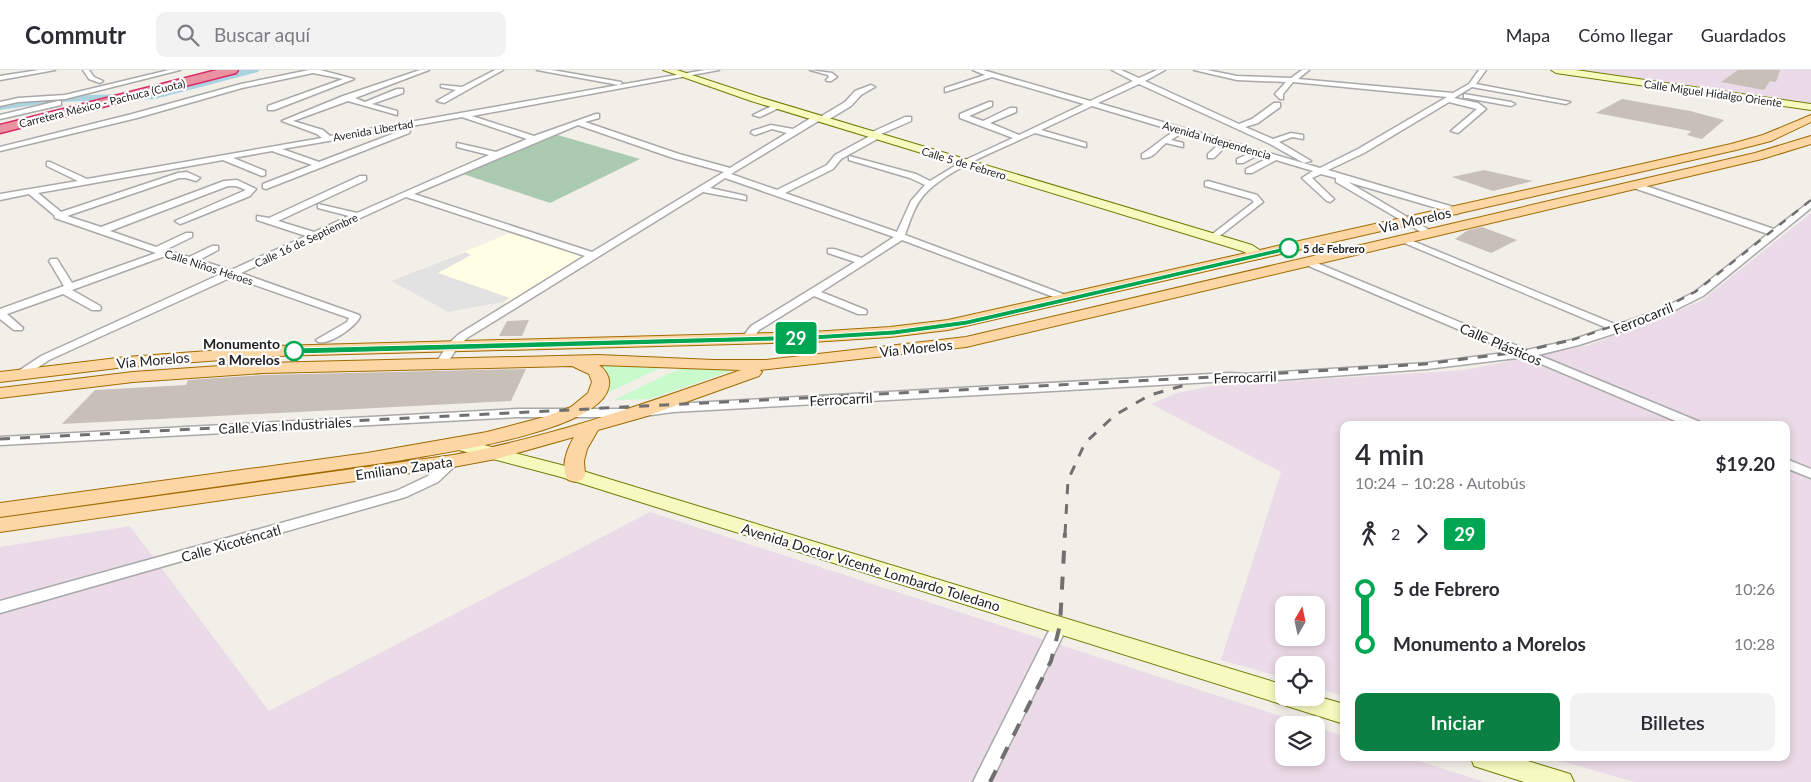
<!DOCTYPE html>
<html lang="es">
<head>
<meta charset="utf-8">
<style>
	:root { --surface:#fff; --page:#f2f2f3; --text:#2b2b33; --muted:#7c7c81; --line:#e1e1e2; --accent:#0b8043 }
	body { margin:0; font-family:Lato,sans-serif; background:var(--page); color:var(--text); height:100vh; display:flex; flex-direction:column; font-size:19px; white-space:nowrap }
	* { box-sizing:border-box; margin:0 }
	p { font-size:16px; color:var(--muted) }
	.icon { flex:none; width:28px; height:28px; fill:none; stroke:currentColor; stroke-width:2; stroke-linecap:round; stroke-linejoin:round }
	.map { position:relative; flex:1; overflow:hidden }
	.panel { position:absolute; left:1340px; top:351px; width:450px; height:340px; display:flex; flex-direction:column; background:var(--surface); border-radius:10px; box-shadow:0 2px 8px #0003 }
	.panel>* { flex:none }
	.badge { padding:0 10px; border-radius:4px; font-size:18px; line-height:32px }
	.needle { width:32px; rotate:9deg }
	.buttons { position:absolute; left:1275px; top:526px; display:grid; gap:10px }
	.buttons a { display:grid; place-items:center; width:50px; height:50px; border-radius:10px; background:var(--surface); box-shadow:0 2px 8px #0003; font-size:25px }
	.map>.badge { position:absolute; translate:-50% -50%; box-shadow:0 0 0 2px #fff }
	.legs { display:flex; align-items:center; gap:8px; height:55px; padding:0 15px; font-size:16px }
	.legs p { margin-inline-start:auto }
	.head { display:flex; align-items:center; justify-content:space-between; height:85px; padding:0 15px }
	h1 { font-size:28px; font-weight:600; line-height:38px }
	.button { display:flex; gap:10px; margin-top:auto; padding:10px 15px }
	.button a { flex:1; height:58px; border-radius:10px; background:var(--accent); color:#fff; font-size:20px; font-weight:600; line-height:58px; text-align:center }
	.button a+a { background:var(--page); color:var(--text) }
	ul { padding:0 15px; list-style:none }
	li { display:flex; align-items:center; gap:18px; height:55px; font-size:19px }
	li i { display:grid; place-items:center; width:8px; height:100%; margin:0 6px; background:currentColor }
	li i::after { content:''; width:12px; height:12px; margin:-6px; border:4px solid; border-radius:50%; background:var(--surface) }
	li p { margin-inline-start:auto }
	li:first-child i { background:linear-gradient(#0000 50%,currentColor 0) }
	li:last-child i { background:linear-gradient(currentColor 50%,#0000 0) }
	header { display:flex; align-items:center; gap:30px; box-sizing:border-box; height:70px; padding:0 25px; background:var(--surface); border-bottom:1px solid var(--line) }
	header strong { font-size:24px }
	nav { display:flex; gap:28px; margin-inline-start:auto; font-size:18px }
	.search { width:350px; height:45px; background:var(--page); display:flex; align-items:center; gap:12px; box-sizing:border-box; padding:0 18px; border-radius:10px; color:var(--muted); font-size:19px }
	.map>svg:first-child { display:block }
	.industrial { fill:#ebdbe8; fill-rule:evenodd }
	.education { fill:#ffffe5 }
	.cemetery { fill:#aacbaf }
	.park { fill:#c8facc }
	.parking { fill:#e2e2e2 }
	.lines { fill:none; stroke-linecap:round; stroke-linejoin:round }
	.river { fill:#aad3df; fill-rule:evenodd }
	.building { fill:#c7bfb8 }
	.street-casing { stroke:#a9a9a9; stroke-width:3 }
	.secondary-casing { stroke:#707d05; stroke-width:2 }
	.primary-casing { stroke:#a06b00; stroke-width:2 }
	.highway-casing { stroke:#dc2a67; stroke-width:3 }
	.street { fill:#fff; fill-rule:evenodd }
	.secondary { fill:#f7fabf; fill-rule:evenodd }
	.primary { fill:#fcd6a4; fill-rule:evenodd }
	.highway { fill:#e892a2; fill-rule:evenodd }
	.rail-far2 { stroke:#707070; stroke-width:2.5; stroke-dasharray:8 8; stroke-linecap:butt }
	.rail-far1 { stroke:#707070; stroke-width:3; stroke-dasharray:10 10; stroke-linecap:butt }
	.rail { stroke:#707070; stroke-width:4; stroke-dasharray:13 13; stroke-linecap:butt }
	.line-1 { fill:#00a651; stroke:#fff }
	.stop-1-dot { fill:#fff; stroke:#00a651; stroke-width:2.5 }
	.labels { text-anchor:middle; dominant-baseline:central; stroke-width:4.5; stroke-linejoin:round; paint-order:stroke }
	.far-street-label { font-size:11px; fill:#222; stroke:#fff }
	.far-stop-label { font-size:11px; font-weight:bold; fill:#222; stroke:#fff; text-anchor:start }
	.street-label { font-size:14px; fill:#222; stroke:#fff }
	.stop-label { font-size:14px; font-weight:bold; fill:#222; stroke:#fff; text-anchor:end }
</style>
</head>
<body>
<header>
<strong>Commutr</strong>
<div class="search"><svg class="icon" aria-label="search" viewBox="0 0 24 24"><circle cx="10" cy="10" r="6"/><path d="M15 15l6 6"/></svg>Buscar aquí</div>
<nav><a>Mapa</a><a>Cómo llegar</a><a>Guardados</a></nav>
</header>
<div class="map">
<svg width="1811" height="712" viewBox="0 0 1811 712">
	<rect width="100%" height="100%" fill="#f2efe9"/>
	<path class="industrial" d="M1565,0H1811V35Z
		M1811,143V398L1786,387V355H1708L1540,285L1590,275L1701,231Z
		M1523,288L1681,355H1344V626L1316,618V595H1284V608L1221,590L1281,402L1151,334L1177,323L1211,316L1465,300ZM1284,535H1316V568H1284Z
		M1786,399L1811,410V712H1634L1551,688H1786Z
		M650,442L1308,655H1284V688H1316V658L1344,666V688H1409L1485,712H0V477L130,456L269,641Z"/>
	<path class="education" d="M513,162L582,186L507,234L504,232L448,242L391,211Z"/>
	<path class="cemetery" d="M551,63L640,89L550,133L460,103Z"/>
	<path class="park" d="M596,294L662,297L605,324Z
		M685,298L737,299L650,329L614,330L670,303Z"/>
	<path class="parking" d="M465,182L471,185L438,203L510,228L504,232L448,242L391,211Z"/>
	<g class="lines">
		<path class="river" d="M241,0H259L258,2L155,29L55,32L0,40V32L55,26L155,23Z"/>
	</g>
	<path class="building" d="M1738,0H1780L1776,12L1770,11L1764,20L1721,12Z
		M1622,29L1690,41L1724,50L1702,69L1687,65L1691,61L1596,43Z
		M1484,100L1533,111L1493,121L1452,107Z
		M1482,157L1517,170L1491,183L1455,169L1468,160Z
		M529,250L522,266H499L507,251Z
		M526,299L511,331L62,354L95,320L186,315L188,310L263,305Z"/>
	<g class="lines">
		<defs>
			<path id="street" d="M39,0H55L0,10V6Z
				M83,0H89L94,7L103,11L100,13L89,9Z
				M169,0H180L65,29L18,32L0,36V32L18,28L65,25Z
				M309,0H320L354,9L274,40H268V36L343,9L313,3L242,18L137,48L0,81V77L132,44L241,14Z
				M420,0H429L355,28L365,32L397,19H403V23L372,34L397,41V45L348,31L293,51L323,60L330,66L619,15L537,0H552L621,12L622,13L619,15L705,0H719L472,46L534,66L596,44H599V48L585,52L679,84L730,98L787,63L772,59L755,65L751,63L752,61L771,55L793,59L814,46L820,47L845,32L855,21L871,15L875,17L873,18L861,25L851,36L826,51L820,50L731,104L777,120L827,95L835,85L870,66V63L905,47H911V51L879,65V68L841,89L833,99L785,123L897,162L911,131L925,115L910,108L849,90V86L916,104L930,111L963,91L1013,68L960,48V44L989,32H992V36L969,46L983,51L1010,38H1016V42L990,53L1019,65L1084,34L992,7L945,22V18L985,5L973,0H983L1090,31L1133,11L1112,0H1121L1139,8L1157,0H1165L1145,11L1239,54L1252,49L1274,33H1280V37L1258,53L1245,57L1273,69L1291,63L1303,65V69L1292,67L1279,72L1311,91L1304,93L1270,74L1139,14L1098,33L1320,98L1358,79L1447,27L1293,12L1283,24V29H1280L1275,24L1286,12L1237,10L1194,0H1207L1237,6L1291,8L1302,0H1309L1298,9L1453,23L1469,14L1479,0H1486L1476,14L1570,32L1566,34L1472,17L1454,28L1478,33L1486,39L1458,63L1451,61L1477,39L1449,32L1364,83L1328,100L1460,139L1462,141L1457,144L1348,112L1431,161V165L1428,166L1336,112V108L1321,104L1312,108L1334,129L1330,132L1327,131L1302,108L1313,101L1276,90L1252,103H1246V99L1268,88L1258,85L1243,93H1237V89L1250,83L1226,76L1214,88H1208V84L1219,74L1182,63L1171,70L1183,73V77L1166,73C1158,79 1154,89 1142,88V84C1154,77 1162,68 1175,61L1092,36L1041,60L1086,73V77L1035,63C1003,78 946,99 923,126C914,137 910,151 905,165L1071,227L1072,229L1071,231L1067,232L902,170L821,222L866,240L867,242L866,244H858L814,226L759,260L751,271H743L741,269L751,256L855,192L828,183V179H834L862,188L894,167L725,108L710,118L746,126V130L703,122L467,268L457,278L446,295L442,296L436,293L448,274L459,264L585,186L406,127L241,203L359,245L360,247C355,257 330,275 318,272L316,270L347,252L349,248L232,207L49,290L25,306H17L15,304L17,302L41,286L223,203L165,186L72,220L100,236L101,238L100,240H92L63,224L7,244L23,258L22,260H14L0,249V239L64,216L49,191L51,189H57L72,213L156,183L55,148L54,145L29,124L0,130V124L78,111L47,96V92H50L87,109L322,68L317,64L282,51L343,26ZM462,47L527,69L496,82L457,73V77L489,85L357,143L318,134V138L349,146L314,162L278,151L366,110V106H360L269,148L257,146V150L306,166L231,200L199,190L218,180V176H212L189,187L165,180L192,167V163H186L156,177L110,161L228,116H236L246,120L175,151L180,154L183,153L250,126L256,119L237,110L224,111L101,157L67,146L179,108H186L196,111L200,108L187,102L178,103L61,142L38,123L223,90L262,106L265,105V101L233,88L272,81L312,95L263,114V118L266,119L409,63L410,61L406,57ZM578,55L673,88L724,102L592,182L414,124ZM398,59L400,61L319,92L282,79Z
				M495,0H503L444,33L437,31L456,20L441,17V15L462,17Z
				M810,0L832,3L837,7L831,11H827L826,10L829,7L828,5Z
				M1464,24L1511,32L1515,34L1511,36L1467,28H1464Z
				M58,31H61V35L0,49V45Z
				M776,34L783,36L760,47L753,45Z
				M1208,111L1257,125L1263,132L1213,171L1210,170V166L1254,132L1251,129L1205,116V112Z
				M1634,112L1774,159L1811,131V138L1703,226L1667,244L1622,261L1579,275L1538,285L1700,352L1702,355H1685L1525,287L1427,299L1248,312L1229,311L673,342L637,347H518L0,375V367L518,339H637L673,334L1229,303L1248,304L1427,293L1512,282L1304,194V190L1307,189L1527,280L1572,270L1607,258L1395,169L1397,167H1403L1617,255L1659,240L1695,222L1768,164L1631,117L1630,115Z
				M453,387L460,391L438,412L406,427L0,543V531L396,421L428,406L448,388Z
				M1786,389L1811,399V408L1786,398Z
				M1060,549L1066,551L1068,555L991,712H973L1052,555L1054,551Z"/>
			<path id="secondary" d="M663,0H677L759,27L1252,175L1267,185L1260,189L1242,181L751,31Z
				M1551,0H1576L1811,34V40L1556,3Z
				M457,368L573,398L1284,615V628H1316V626L1344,634V654L561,407L451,378L448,374L451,370Z
				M1471,688H1518L1570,704L1574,712H1524L1474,696Z"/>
			<path id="primary" d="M1811,45V52L1771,71L1736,80L948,260L890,267L812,272L275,286L126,297L0,312V302L126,287L275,276L812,262L890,257L948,250L1731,74L1763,65Z
				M1811,66V74L1762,89L966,277L760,300L762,302L759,306L644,347L598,360L587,379L584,391L585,405L582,410L575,412L568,410C560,397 567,379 574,367L496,389L453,397L0,462V448L453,385C552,367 647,333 741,300L599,295C608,302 612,311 607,322C588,363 442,383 397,391L0,447V433L367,383L487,362L544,347L571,337L588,323L592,312L589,304L572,296L263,303L133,312L0,328V318L133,302L263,293L599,285L714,290H766L966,267L1755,83Z"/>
			<path id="highway" d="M217,0H238L236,3L0,63V55Z"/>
		</defs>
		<use href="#street" class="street-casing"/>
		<use href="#secondary" class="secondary-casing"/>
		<use href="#primary" class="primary-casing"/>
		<use href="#highway" class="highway-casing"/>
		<use href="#street" class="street"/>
		<use href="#secondary" class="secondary"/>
		<use href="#primary" class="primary"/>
		<use href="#highway" class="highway"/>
		<path class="rail-far2" d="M1572,270L1660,240L1695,222L1811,130"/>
		<path class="rail-far1" d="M0,369L1252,305L1425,294L1520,282L1576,269
			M1065,464L1068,410L1085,373L1115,345L1150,325L1192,313"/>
		<path class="rail" d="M990,712L1051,591L1060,555L1065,463"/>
	</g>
	<path class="line-1" d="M1289,176L1292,177V180L967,255L894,265L812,270L294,284L290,281L294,278L812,265L894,260L967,250Z"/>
	<g class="stop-1-dot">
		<circle cx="1289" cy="178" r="9"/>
		<circle cx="294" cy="281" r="9"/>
	</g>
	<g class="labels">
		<g class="far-street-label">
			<text transform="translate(1713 23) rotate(8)">Calle Miguel Hidalgo Oriente</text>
			<text transform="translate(102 33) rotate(-14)">Carretera México - Pachuca (Cuota)</text>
			<text transform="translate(373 60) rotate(-10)">Avenida Libertad</text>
			<text transform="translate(1217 70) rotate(16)">Avenida Independencia</text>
			<text transform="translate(964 93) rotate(17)">Calle 5 de Febrero</text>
			<text transform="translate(306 170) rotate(-25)">Calle 16 de Septiembre</text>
			<text transform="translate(209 197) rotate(18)">Calle Niños Héroes</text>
		</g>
		<g class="far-stop-label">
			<text x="1303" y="178">5 de Febrero</text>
		</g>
		<g class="street-label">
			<text transform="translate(1415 150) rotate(-13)">Vía Morelos</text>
			<text transform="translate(1643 248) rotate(-22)">Ferrocarril</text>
			<text transform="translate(1501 274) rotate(23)">Calle Plásticos</text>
			<text transform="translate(916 278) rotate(-6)">Vía Morelos</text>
			<text transform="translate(153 290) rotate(-5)">Vía Morelos</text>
			<text transform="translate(1245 307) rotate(-2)">Ferrocarril</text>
			<text transform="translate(841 329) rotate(-3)">Ferrocarril</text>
			<text transform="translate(285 355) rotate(-3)">Calle Vías Industriales</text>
			<text transform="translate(404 398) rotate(-8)">Emiliano Zapata</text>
			<text transform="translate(231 473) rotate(-16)">Calle Xicoténcatl</text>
			<text transform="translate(871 497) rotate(17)">Avenida Doctor Vicente Lombardo Toledano</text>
		</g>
		<g class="stop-label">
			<text x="280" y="273">Monumento<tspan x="280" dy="16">a Morelos</tspan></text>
		</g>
	</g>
</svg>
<div class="buttons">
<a><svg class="needle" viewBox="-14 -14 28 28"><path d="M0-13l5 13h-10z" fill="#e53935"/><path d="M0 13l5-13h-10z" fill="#7c7c81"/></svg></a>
<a><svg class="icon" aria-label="locate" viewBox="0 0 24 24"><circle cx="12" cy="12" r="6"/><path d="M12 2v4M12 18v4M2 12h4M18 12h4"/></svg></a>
<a><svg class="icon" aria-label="layers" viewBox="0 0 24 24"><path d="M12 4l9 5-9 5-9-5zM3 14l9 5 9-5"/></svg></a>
</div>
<b class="badge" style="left:796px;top:268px;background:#00a651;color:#fff">29</b>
<section class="panel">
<div class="head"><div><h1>4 min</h1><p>10:24 – 10:28 · Autobús</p></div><b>$19.20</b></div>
<div class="legs"><svg class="icon" aria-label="walk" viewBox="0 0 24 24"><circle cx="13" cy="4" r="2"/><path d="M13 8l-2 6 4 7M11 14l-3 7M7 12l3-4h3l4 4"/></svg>2<svg class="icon" aria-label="forward" viewBox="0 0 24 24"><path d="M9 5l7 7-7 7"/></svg><b class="badge" style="background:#00a651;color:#fff">29</b></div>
<ul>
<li><i style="color:#00a651"></i><b>5 de Febrero</b><p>10:26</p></li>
<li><i style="color:#00a651"></i><b>Monumento a Morelos</b><p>10:28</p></li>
</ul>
<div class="button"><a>Iniciar</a><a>Billetes</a></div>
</section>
</div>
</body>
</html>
